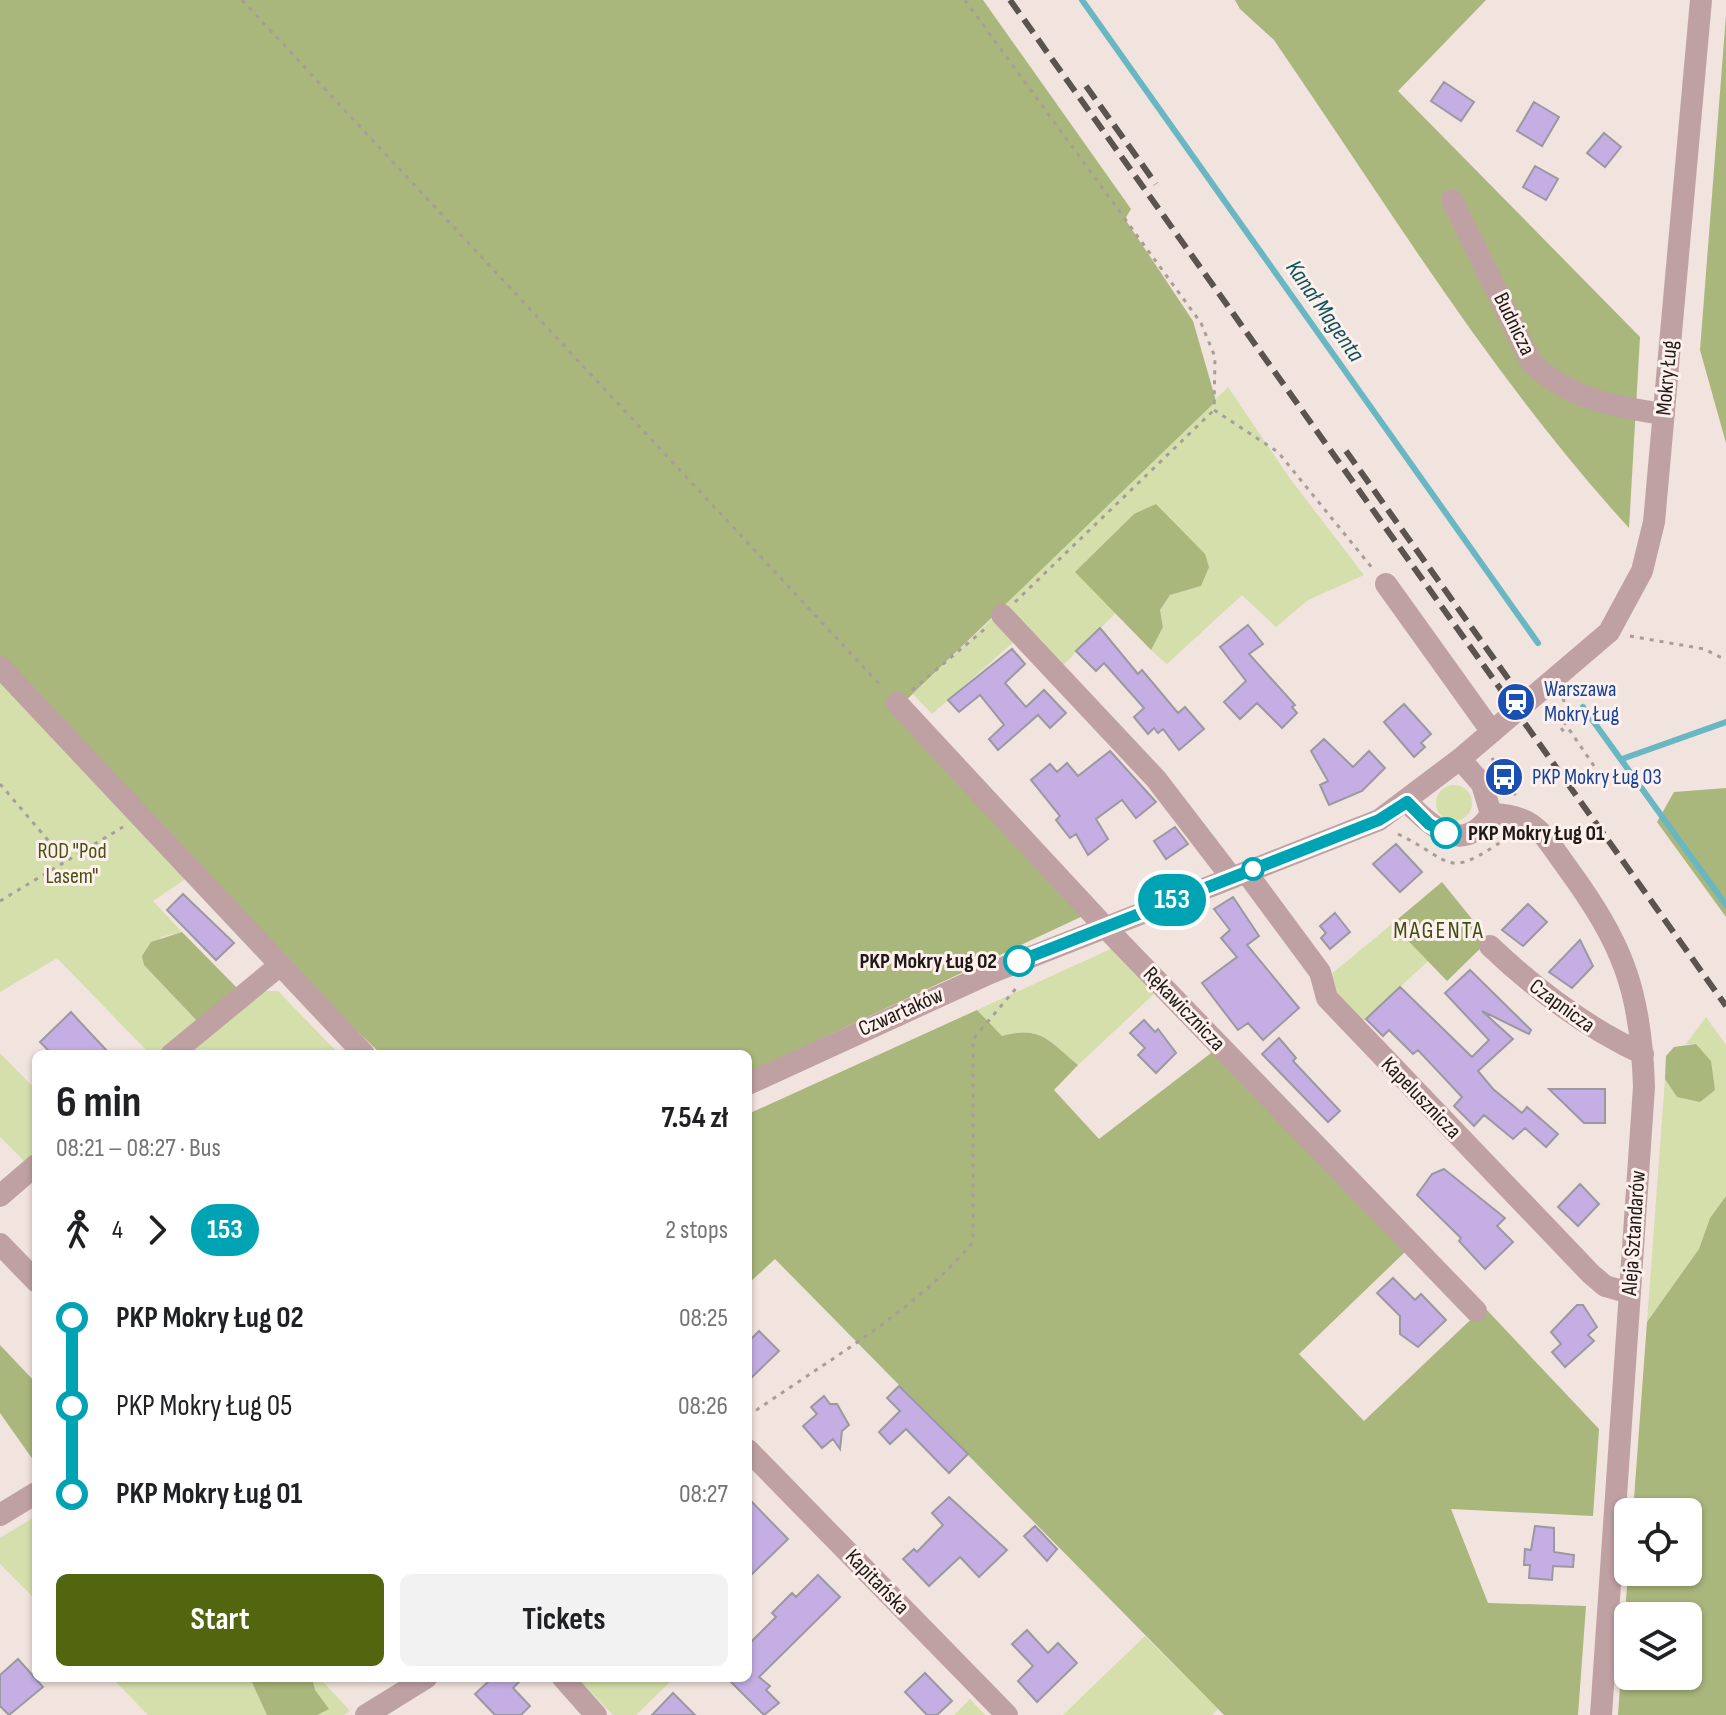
<!DOCTYPE html>
<html lang="en">
<head>
<meta charset="utf-8">
<style>
	:root { --surface:#fff; --page:#f2f2f2; --text:#202124; --muted:#757577; --accent:#52650f }
	body { margin:0; font-family:"Sofia Sans Condensed",sans-serif; background:var(--page); color:var(--text); height:100vh; display:flex; flex-direction:column; font-size:30px; white-space:nowrap }
	* { box-sizing:border-box; margin:0 }
	p { font-size:26px; color:var(--muted) }
	.icon { flex:none; width:44px; height:44px; fill:none; stroke:currentColor; stroke-width:2; stroke-linecap:round; stroke-linejoin:round }
	.map { position:relative; flex:1; overflow:hidden }
	.panel { position:absolute; left:32px; top:1050px; width:720px; height:632px; display:flex; flex-direction:column; background:var(--surface); border-radius:12px; box-shadow:0 2px 6px #0004 }
	.panel>* { flex:none }
	.badge { padding:0 16px; border-radius:26px; font-size:28px; line-height:52px }
	.buttons { position:absolute; left:1614px; top:1498px; display:grid; gap:16px }
	.buttons a { display:grid; place-items:center; width:88px; height:88px; border-radius:12px; background:var(--surface); box-shadow:0 2px 6px #0004; font-size:40px }
	.map>.badge { position:absolute; translate:-50% -50%; box-shadow:0 0 0 4px #fff }
	.legs { display:flex; align-items:center; gap:12px; height:88px; padding:0 24px; font-size:26px }
	.legs p { margin-inline-start:auto }
	.summary { display:flex; align-items:center; justify-content:space-between; height:136px; padding:0 24px }
	h1 { font-size:44px; font-weight:700; line-height:60px }
	.primary-button { display:flex; gap:16px; margin-top:auto; padding:16px 24px }
	.primary-button a { flex:1; height:92px; border-radius:12px; background:var(--accent); color:#fff; font-size:32px; font-weight:700; line-height:92px; text-align:center }
	.primary-button a+a { background:var(--page); color:var(--text) }
	ul { padding:0 24px; list-style:none }
	li { display:flex; align-items:center; gap:28px; height:88px; font-size:30px }
	li i { display:grid; place-items:center; width:12px; height:100%; margin:0 10px; background:currentColor }
	li i::after { content:''; width:20px; height:20px; margin:-10px; border:6px solid; border-radius:50%; background:var(--surface) }
	li p { margin-inline-start:auto }
	li:first-child i { background:linear-gradient(#0000 50%,currentColor 0) }
	li:last-child i { background:linear-gradient(currentColor 50%,#0000 0) }
	.map>svg:first-child { display:block }
	.green { fill:#d4dfac }
	.forest { fill:#a9b67c; fill-rule:evenodd }
	.lines { fill:none; stroke-linecap:round; stroke-linejoin:round }
	.stream { stroke:#68b7c2; stroke-width:6 }
	.building { fill:#c5aee4; stroke:#9c98a2; stroke-width:2 }
	.path { stroke:#a89d99; stroke-width:3; stroke-dasharray:4 6; stroke-linecap:butt }
	.minor { stroke:#bfa1a4; stroke-width:22 }
	.rail { stroke:#5b5350; stroke-width:6; stroke-dasharray:16 8; stroke-linecap:butt }
	.line-1-casing { stroke:#fff; stroke-width:18 }
	.line-1 { stroke:#00a3b4; stroke-width:12 }
	.stop-1-dot { fill:#fff; stroke:#00a3b4; stroke-width:4 }
	.labels { text-anchor:middle; dominant-baseline:central; stroke-width:6; stroke-linejoin:round; paint-order:stroke }
	.street-label { font-size:22px; fill:#1f1a18; stroke:#fef0ec }
	.transit-label { font-size:22px; fill:#164399; stroke:#fef0ec; text-anchor:start }
	.stop-label { font-size:22px; font-weight:bold; fill:#1f1a18; stroke:#fef0ec; text-anchor:start }
	.park-label { font-size:22px; fill:#485312; stroke:#fef0ec }
	.water-label { font-size:24px; font-style:italic; fill:#0e545d; stroke:#fef0ec }
	.neighbourhood-label { font-size:24px; letter-spacing:2px; fill:#3f4d16; stroke:#fef0ec }
</style>
</head>
<body>
<div class="map">
<svg width="1726" height="1715" viewBox="0 0 1726 1715">
	<rect width="100%" height="100%" fill="#f1e3de"/>
	<path class="green" d="M1228,387L1291,480L1364,575L1308,600L1276,627L1242,595L1167,664L1151,650L1163,627L1160,610L1170,595L1201,586L1134,514L1076,572L1116,613L1058,670L1004,606Z
		M995,616L1017,639L932,714L913,694Z
		M0,683L187,878L153,901L182,932L161,937L144,965L199,1023L161,1054H150L57,958L0,992Z
		M1436 803a18 18 0 1 1 36 0a18 18 0 1 1-36 0Z
		M1392,924L1428,961L1358,1026L1334,998L1329,976Z
		M1115,947L1157,991L1078,1065C1049,1041 1041,1025 1002,1036L977,1010Z
		M260,991H278L339,1054H195L189,1048Z
		M1706,1017L1726,1045V1196L1710,1218L1699,1249L1647,1322L1665,1079L1677,1097L1696,1044H1686Z
		M0,1053L36,1090V1158L28,1165L0,1137Z
		M36,1516V1600L0,1564V1538Z
		M1145,1636L1218,1709L1212,1715H1063Z
		M112,1678H320L350,1711L344,1715H148Z
		M577,1678H666L670,1682L636,1715H613Z
		M970,1699L985,1715H954Z"/>
	<path class="forest" d="M0,0H983L1131,209L1125,219L1193,321L1216,401L895,711L1085,915L748,1073V1054H381L286,963L0,660Z
		M1235,0H1486L1398,91L1640,337L1629,528C1492,378 1388,206 1274,40L1240,9Z
		M1726,15V443L1700,350Z
		M1156,504L1205,554L1209,567L1201,586L1170,595L1160,610L1163,627L1151,650L1075,572L1134,514Z
		M1726,788V917L1657,822L1674,792Z
		M1442,882L1489,940L1447,981L1392,924Z
		M182,932L239,990L199,1023L144,965L142,956L151,942Z
		M977,1010L1002,1036C1041,1025 1049,1041 1078,1065L1054,1090L1099,1139L1215,1050L1407,1250L1299,1354L1364,1421L1484,1307L1599,1429L1593,1516L1451,1509L1488,1603L1586,1606L1578,1715H1224L775,1259L748,1284V1114Z
		M1696,1044L1711,1061L1715,1090L1700,1102L1677,1097L1665,1079L1666,1056L1674,1047Z
		M1726,1196V1715H1618L1628,1572H1688V1512H1633L1647,1322L1699,1249L1710,1218ZM1628,1616H1688V1676H1628Z
		M0,1345L36,1383V1464L0,1413Z
		M250,1678H312L315,1690L329,1709L317,1715H267Z"/>
	<g class="lines">
		<path class="stream" d="M1082,0L1538,643
			M1583,707L1726,905
			M1622,759L1726,722"/>
	</g>
	<path class="building" d="M1444,82L1474,102L1461,121L1431,101Z
		M1534,102L1559,117L1542,146L1517,131Z
		M1604,133L1621,147L1605,167L1587,153Z
		M1535,166L1558,179L1546,200L1523,187Z
		M1248,625L1263,644L1249,654L1295,705L1292,707L1297,713L1282,728L1257,703L1240,719L1224,702L1246,681L1220,647Z
		M1100,628L1138,674L1142,670L1178,713L1185,707L1204,729L1179,750L1163,729L1158,733L1154,728L1148,734L1134,717L1144,708L1104,663L1096,671L1076,651Z
		M1012,649L1025,664L1005,683L1026,707L1044,690L1066,713L1050,728L1038,715L998,750L989,739L1004,725L980,695L959,712L948,700Z
		M1404,704L1431,734L1421,743L1425,747L1414,757L1384,722Z
		M1324,739L1353,767L1369,751L1385,768L1362,791L1329,805L1320,785L1328,781L1311,751Z
		M1110,751L1156,802L1136,818L1122,800L1096,819L1108,839L1088,855L1076,834L1070,838L1056,820L1060,816L1031,780L1050,764L1057,772L1067,763L1078,776Z
		M1175,827L1188,844L1166,859L1154,841Z
		M1396,844L1422,872L1400,892L1373,864Z
		M183,894L234,943L216,960L167,910Z
		M1233,897L1259,936L1247,945L1299,1008L1263,1040L1248,1023L1238,1030L1202,983L1237,957L1221,938L1230,930L1214,909Z
		M1528,904L1547,922L1523,946L1502,930Z
		M1335,913L1350,932L1330,949L1321,938L1326,933L1320,926Z
		M1580,940L1593,966L1572,988L1549,972Z
		M1470,970L1531,1030L1529,1034L1482,1011L1513,1039L1478,1071L1493,1089L1522,1113L1527,1107L1558,1134L1546,1147L1525,1128L1513,1139L1484,1115L1474,1126L1454,1106L1462,1097L1418,1050L1413,1054L1389,1030L1383,1036L1366,1019L1400,987L1472,1057L1489,1040L1445,993Z
		M71,1012L80,1022L110,1054H52L40,1042Z
		M1144,1020L1155,1032L1158,1029L1176,1053L1156,1073L1138,1055L1145,1048L1130,1033Z
		M1279,1038L1296,1058L1293,1061L1340,1111L1328,1122L1262,1054Z
		M1549,1089H1605V1123H1584Z
		M1444,1169L1505,1218L1497,1226L1513,1242L1485,1269L1459,1241L1461,1238L1417,1195L1432,1174Z
		M1580,1184L1599,1204L1578,1226L1558,1207Z
		M1393,1278L1415,1300L1421,1294L1446,1320L1418,1347L1400,1334V1316L1377,1293Z
		M1577,1305H1583L1597,1327L1588,1335L1594,1341L1565,1367L1552,1352L1561,1344L1551,1332Z
		M759,1331L779,1351L748,1381V1342Z
		M899,1386L968,1454L949,1473L906,1429L890,1444L879,1432L900,1411L887,1398Z
		M824,1396L830,1404H837L849,1425L842,1431L840,1449L833,1439L822,1448L803,1426L817,1414L811,1407Z
		M949,1497L1007,1550L979,1577L960,1557L929,1586L903,1559L914,1549L917,1552L943,1525L932,1513Z
		M748,1498L788,1539L748,1578Z
		M1035,1526L1057,1549L1047,1561L1024,1536Z
		M1535,1526L1554,1528V1552L1574,1555L1573,1567L1553,1566L1552,1580L1529,1578L1530,1565H1524L1525,1549L1531,1550Z
		M818,1575L840,1597L759,1677L770,1686L766,1690L779,1703L764,1715L727,1678H748V1645L776,1617L772,1613L792,1593L796,1597Z
		M1027,1630L1048,1653L1058,1643L1077,1663L1037,1702L1018,1681L1033,1666L1012,1644Z
		M18,1659L43,1687L9,1715L0,1706V1675Z
		M925,1673L952,1701L937,1715H927L905,1692Z
		M492,1678H523L513,1688L530,1706L521,1715H495L475,1694Z
		M673,1693L695,1715H652Z"/>
	<g class="lines">
		<path class="path" d="M242,0L883,688
			M965,0L1201,323L1215,357L1214,410L1278,452L1373,569
			M1015,602L1214,410
			M1630,636L1704,649L1726,660
			M912,690L986,628
			M1563,698L1566,708L1553,717L1564,732
			M1558,713L1607,785
			M1492,758L1516,796
			M0,784L65,860
			M1398,834C1457,863 1444,880 1507,838
			M0,901L123,827
			M748,1416C822,1364 916,1311 973,1242V1039L1018,986"/>
		<path class="minor" d="M1452,200L1531,362C1567,398 1614,407 1664,414
			M1386,584L1492,732
			M1002,615L1156,779L1232,878
			M0,667L364,1054
			M897,703L1104,926L1476,1311
			M1407,802C1433,828 1463,856 1491,814L1482,784L1460,759
			M1491,814C1535,815 1542,833 1566,866C1623,944 1641,990 1644,1087L1601,1715
			M1246,872L1320,972L1327,998L1591,1274L1605,1286L1630,1293
			M1490,946C1536,990 1585,1027 1643,1054
			M172,1054L279,966
			M748,1084L990,973L1379,820L1460,759L1609,632L1642,571L1654,522L1701,0
			M0,1196L36,1165
			M0,1244L36,1281
			M748,1450L1007,1715
			M0,1515L36,1493
			M563,1678L596,1715
			M366,1715L426,1678"/>
		<path class="rail" d="M1010,0L1726,1006
			M1086,86L1156,184
			M1346,451L1529,708"/>
	</g>
	<g class="lines">
		<defs>
			<path id="line-1" d="M1019,961L1351,831L1379,820L1407,802L1429,824L1446,833"/>
		</defs>
		<use href="#line-1" class="line-1-casing"/>
		<use href="#line-1" class="line-1"/>
	</g>
	<defs>
		<symbol id="station-disc" viewBox="-11 -11 22 22"><circle r="9.5" fill="#1a4fb4" stroke="#fef0ec"/><path d="M-3-6H3Q5-6 5-4V2Q5 4 3 4L4.5 6H3L1.5 4h-3L-3 6H-4.5L-3 4Q-5 4-5 2V-4Q-5-6-3-6ZM-3.5-4v3h7v-3ZM-3.5 1v1.5H-2V1ZM2 1v1.5H3.5V1Z" fill="#fff"/></symbol>
		<symbol id="bus-disc" viewBox="-11 -11 22 22"><circle r="9.5" fill="#1a4fb4" stroke="#fef0ec"/><path d="M-5-6H5V4H4V6H2V4H-2V6H-4V4H-5ZM-3.5-4V0h7V-4ZM-3.5 1.2v1.5H-2V1.2ZM2 1.2v1.5H3.5V1.2Z" fill="#fff"/></symbol>
	</defs>
	<g fill-rule="evenodd">
		<use href="#station-disc" x="1494" y="680" width="44" height="44"/>
		<use href="#bus-disc" x="1482" y="755" width="44" height="44"/>
	</g>
	<g class="stop-1-dot">
		<circle cx="1446" cy="833" r="14"/>
		<circle cx="1253" cy="869" r="10"/>
		<circle cx="1019" cy="961" r="14"/>
	</g>
	<g class="labels">
		<g class="street-label">
			<text transform="translate(1514 324) rotate(64)">Budnicza</text>
			<text transform="translate(1667 378) rotate(-85)">Mokry Ług</text>
			<text transform="translate(1562 1006) rotate(36)">Czapnicza</text>
			<text transform="translate(1184 1009) rotate(46)">Rękawicznicza</text>
			<text transform="translate(901 1012) rotate(-24)">Czwartaków</text>
			<text transform="translate(1421 1098) rotate(46)">Kapelusznicza</text>
			<text transform="translate(1634 1233) rotate(-86)">Aleja Sztandarów</text>
			<text transform="translate(877 1582) rotate(46)">Kapitańska</text>
		</g>
		<g class="transit-label">
			<text x="1544" y="689">Warszawa<tspan x="1544" dy="25">Mokry Ług</tspan></text>
			<text x="1532" y="777">PKP Mokry Ług 03</text>
		</g>
		<g class="stop-label">
			<text x="1468" y="833">PKP Mokry Ług 01</text>
			<text x="997" y="961" text-anchor="end">PKP Mokry Ług 02</text>
		</g>
		<g class="park-label">
			<text x="72" y="851">ROD "Pod<tspan x="72" dy="25">Lasem"</tspan></text>
		</g>
		<g class="water-label">
			<text transform="translate(1325 311) rotate(55)">Kanał Magenta</text>
		</g>
		<g class="neighbourhood-label">
			<text x="1439" y="930">MAGENTA</text>
		</g>
	</g>
</svg>
<div class="buttons">
<a><svg class="icon" aria-label="locate" viewBox="0 0 24 24"><circle cx="12" cy="12" r="6"/><path d="M12 2v4M12 18v4M2 12h4M18 12h4"/></svg></a>
<a><svg class="icon" aria-label="layers" viewBox="0 0 24 24"><path d="M12 4l9 5-9 5-9-5zM3 14l9 5 9-5"/></svg></a>
</div>
<b class="badge" style="left:1172px;top:900px;background:#00a3b4;color:#fff">153</b>
<section class="panel">
<div class="summary"><div><h1>6 min</h1><p>08:21 – 08:27 · Bus</p></div><b>7.54 zł</b></div>
<div class="legs"><svg class="icon" aria-label="walk" viewBox="0 0 24 24"><circle cx="13" cy="4" r="2"/><path d="M13 8l-2 6 4 7M11 14l-3 7M7 12l3-4h3l4 4"/></svg>4<svg class="icon" aria-label="forward" viewBox="0 0 24 24"><path d="M9 5l7 7-7 7"/></svg><b class="badge" style="background:#00a3b4;color:#fff">153</b><p>2 stops</p></div>
<ul>
<li><i style="color:#00a3b4"></i><b>PKP Mokry Ług 02</b><p>08:25</p></li>
<li><i style="color:#00a3b4"></i><span>PKP Mokry Ług 05</span><p>08:26</p></li>
<li><i style="color:#00a3b4"></i><b>PKP Mokry Ług 01</b><p>08:27</p></li>
</ul>
<div class="primary-button"><a>Start</a><a>Tickets</a></div>
</section>
</div>
</body>
</html>
